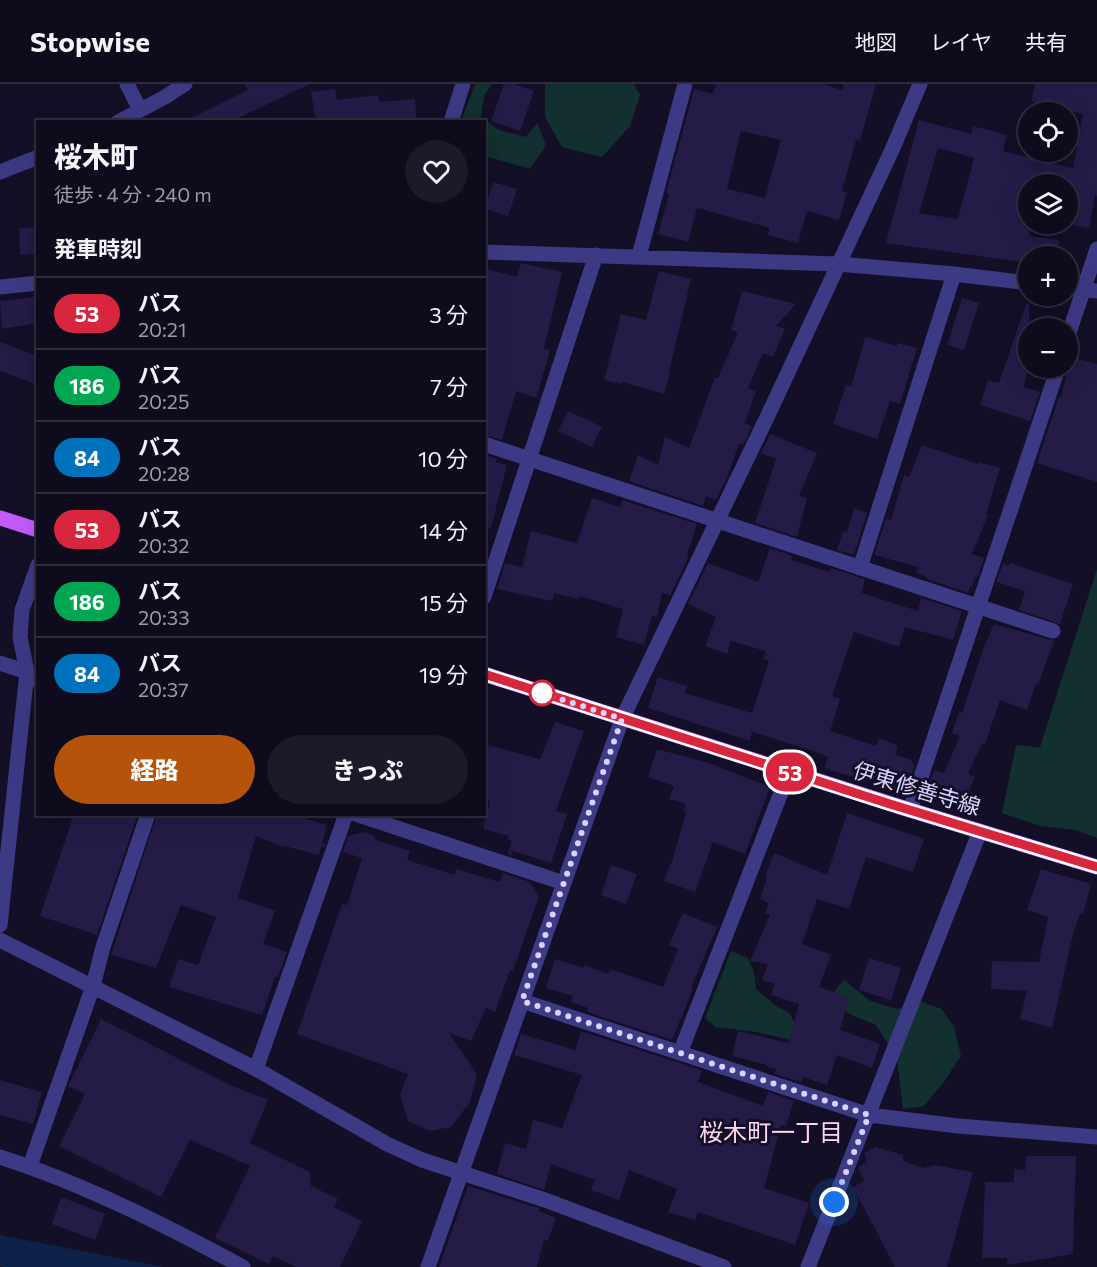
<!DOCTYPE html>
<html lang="ja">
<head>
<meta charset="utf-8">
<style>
	:root { --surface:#0e0b1c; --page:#1c1929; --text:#f1f3f6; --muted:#9b9ba3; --line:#2e2b3b; --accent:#b45309 }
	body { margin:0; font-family:Commissioner,"Noto Sans JP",sans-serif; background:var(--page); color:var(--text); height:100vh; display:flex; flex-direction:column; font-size:22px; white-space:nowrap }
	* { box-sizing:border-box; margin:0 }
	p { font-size:20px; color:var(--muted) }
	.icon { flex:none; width:33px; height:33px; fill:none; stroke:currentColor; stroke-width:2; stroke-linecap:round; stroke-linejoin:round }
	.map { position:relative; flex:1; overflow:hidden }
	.details { position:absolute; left:36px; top:36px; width:450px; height:696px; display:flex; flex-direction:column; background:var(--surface); border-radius:0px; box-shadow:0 6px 24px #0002,0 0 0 2px var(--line) }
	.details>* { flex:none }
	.badge { padding:0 12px; border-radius:20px; font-size:21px; line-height:39px }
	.controls { position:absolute; left:1018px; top:18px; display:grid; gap:12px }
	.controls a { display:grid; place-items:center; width:60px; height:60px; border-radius:50%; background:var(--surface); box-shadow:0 6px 24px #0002,0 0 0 2px var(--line); font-size:30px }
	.you { position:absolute; width:30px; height:30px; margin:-15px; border:4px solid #fff; border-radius:50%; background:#1a73e8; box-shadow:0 0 0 9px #1a73e833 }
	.map>.badge { position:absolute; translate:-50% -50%; box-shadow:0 0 0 3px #fff }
	h2 { padding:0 18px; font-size:22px; line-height:54px }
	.round { display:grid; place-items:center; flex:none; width:63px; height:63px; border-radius:32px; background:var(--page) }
	.summary { display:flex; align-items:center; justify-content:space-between; height:102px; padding:0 18px }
	h1 { font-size:28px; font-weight:800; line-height:45px }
	.cta { display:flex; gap:12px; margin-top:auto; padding:12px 18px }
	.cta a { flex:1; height:69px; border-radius:36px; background:var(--accent); color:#fff; font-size:24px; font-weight:800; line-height:69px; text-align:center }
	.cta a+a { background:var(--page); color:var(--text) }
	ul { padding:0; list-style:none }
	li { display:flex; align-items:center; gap:18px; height:72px; padding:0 18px; border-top:2px solid var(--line) }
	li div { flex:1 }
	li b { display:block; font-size:22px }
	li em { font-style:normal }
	li .badge { min-width:66px; font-weight:700; text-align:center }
	header { display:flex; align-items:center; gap:36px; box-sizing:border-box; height:84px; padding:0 30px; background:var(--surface); border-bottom:2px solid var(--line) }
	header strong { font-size:28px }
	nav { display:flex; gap:33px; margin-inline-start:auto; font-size:21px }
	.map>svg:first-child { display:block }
	.green { fill:#12302f }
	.water { fill:#0c2248 }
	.building { fill:#241b47; fill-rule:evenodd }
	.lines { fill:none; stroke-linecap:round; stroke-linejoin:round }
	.minor { stroke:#3d3a85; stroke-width:15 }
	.major { stroke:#c25bff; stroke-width:15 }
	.line-casing { stroke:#fff; stroke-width:14 }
	.line { stroke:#d7263d; stroke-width:9 }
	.walk { stroke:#d9d4ff; stroke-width:6; stroke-dasharray:0 10.8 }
	.stop-dot { fill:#fff; stroke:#d7263d; stroke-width:3 }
	.labels { text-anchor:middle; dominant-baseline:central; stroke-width:6; stroke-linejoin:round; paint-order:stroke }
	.street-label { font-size:22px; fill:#d9d4ff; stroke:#130f26 }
	.neighbourhood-label { font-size:24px; fill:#ffd6f0; stroke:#130f26 }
</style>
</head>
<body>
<header>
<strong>Stopwise</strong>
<nav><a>地図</a><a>レイヤ</a><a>共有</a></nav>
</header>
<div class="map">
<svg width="1097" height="1183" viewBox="0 0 1097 1183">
	<rect width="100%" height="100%" fill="#130f26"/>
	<path class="green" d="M475,0H492L484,12L481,33L499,46L526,53L537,39L546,61L530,85L485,72L484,38L461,37Z
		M545,0H634L640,11L630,42L602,73L562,63L545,33Z
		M1097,485V754L1076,746L1040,742L1002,729L1016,661L1045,664L1040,663Z
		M731,867L748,874L754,888L756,905L776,922L789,929L808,960L757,948L716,943L705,934Z
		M844,896L870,917L897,925L919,917L942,925L954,943L961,972L943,999L924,1022L903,1025L897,975L876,941L831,922L836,905Z"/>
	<path class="water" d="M0,1150L1,1151L163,1183H4L0,1182Z"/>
	<path class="building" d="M245,0H310L240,33L242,38H183L248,6Z
		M504,0H514L534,7L520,47L491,37Z
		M716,0H823L842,6L844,0H876L860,57L856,56L842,107L847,108L839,136L807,127L798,159L768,151L770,144L697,124L688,158L658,150L669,110L666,109L694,5L713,10ZM741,47L781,56L765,114L727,105Z
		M1035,0H1097V112L1095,111L1089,144L1068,140V100H1029V152L1059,156L1057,172H1029V179L886,159L919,36L971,50L973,42L1007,51L1003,67L1073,84L1083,30L1031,17ZM938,64L974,74L958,135L919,129Z
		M335,5L337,16L378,11L379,18L415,15L417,38H316L311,8Z
		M493,98L517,105L508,132L485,125Z
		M38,143V170L20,171L19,144Z
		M521,179L562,188L544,265L550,267L536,314L516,307L502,356L484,351V184L517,193Z
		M659,187L691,195L669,288L670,289L664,310L622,298V300L604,296L621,230L646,236Z
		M742,207L796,220L776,242L785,245L773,273L763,269L748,304L756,307L745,339L752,342L743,361L739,360L728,391L716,416L706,412L703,422L629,397L638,371L658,381L665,353L689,364L715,293L718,294L738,248L731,246Z
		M34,213L37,239L2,245L0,217Z
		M962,214L979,219L964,266L947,261Z
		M1026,220H1029V285L1023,303L1040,308L1030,337L980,321L988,296L999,299Z
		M865,253L897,262L898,259L917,264L900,320L890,317L877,355L833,340L846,301L851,303Z
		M0,258L38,272V301L0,287Z
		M1071,273L1097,280V398L1037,379L1059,313H1061Z
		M568,327L602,343L592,363L558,347Z
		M770,350L817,369L799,412L807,414L797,453L755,439L776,375L761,369Z
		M922,361L978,380V378L1000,384L986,430L988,431L972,470L984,474L978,493L975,492L972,503L970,502L968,509L927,495V493L916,489L918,483L874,471L886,435L891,436L904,391L909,393Z
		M484,370L497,375L496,378L507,381L491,444H484Z
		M592,414L620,423L622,416L697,440L687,471L689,472L670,512L662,509L657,533L652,532L644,561L616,553L623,525L579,512L578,515L554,509L552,517L497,505L505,479L522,483L531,447L577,459Z
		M854,424L867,429L854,471L837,466L843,447L847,448Z
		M770,464L792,472L791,476L830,488L831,484L865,495L862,509L918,527L921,514L962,527L953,556L905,543L899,563L854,548L832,612L840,615L830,647L876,662L879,654L898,662L895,671L912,676L911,679L915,680L909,698L906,697L903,708L824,684L828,673L813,667L752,648L750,657L648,624L658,593L687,602L685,609L752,629L769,577L763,575L766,567L731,557L727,570L705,562L716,533L688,520L708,479L758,498Z
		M1010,479L1073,500L1060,540L1019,526L1025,507L996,498L1003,480L1009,482Z
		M994,540L1054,557L1038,601L1036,600L1027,626L1000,616L985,660L982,659L968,690L975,693L965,715L949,708L948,710L928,703L934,686L944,689L960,652L952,649L959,628L962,629L983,565Z
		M555,638L584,647L556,727L567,730L551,779L510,766L514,772L508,770L512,757L508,756L509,752L483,745L490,717L484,715V660L540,675Z
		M657,665L709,679L770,703L745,770L713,758L695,808L664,797L670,780L671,781L686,729L683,728L686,720L669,715L674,702L648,693Z
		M847,729L924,755L913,788L866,773L849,825L817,815L802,860L831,871L819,903L849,913L840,946L880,960L872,984L837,971L827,1001L803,993L801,998L774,990L776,985L767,983V981L732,972L738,947L788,959L799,920L771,911L775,900L762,896L768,880L750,877L770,831L765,829L769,819L760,815L767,793L765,792L774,769L827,791Z
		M74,730H138L97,851L40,832Z
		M157,730H292L327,741L322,760L326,759L324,763L321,762L319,771L285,762L284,764L256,752L238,814L275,827L263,860L287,868L278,893H275L262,931L169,903L178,875L198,881L216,833L181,821L156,884L111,871Z
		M364,748L375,752L374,755L410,767L407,776L455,791L456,785L500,798L503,789L530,798L539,812L513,887L510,886L495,928L486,924L471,957L449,949L477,990L470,1018L451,1043L430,1047L408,1037L400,1011L408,990L297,950L342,820L347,821L362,774L343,768L348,752Z
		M611,781L637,790L626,820L601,811Z
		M1041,785L1091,800L1083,831L1080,830L1073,850L1052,944L1020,935L1027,907L991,905L992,877L1039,878L1048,833L1027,826Z
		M683,829L717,843L691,904L693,905L672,956L587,928L588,924L571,918L573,912L546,904L555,875L583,884L584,881L608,890L610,885L663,903L678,865L669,861Z
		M869,874L901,884L891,916L859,906Z
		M101,935L232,1002L268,1016L250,1059L310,1088L311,1102L338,1115L334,1123L362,1137L340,1183H296L273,1172L269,1180L215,1154L250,1082L190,1056L161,1113L59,1062L85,1010L68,1002Z
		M581,947L702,986L698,998L763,1022L768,1008L794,1017L786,1042L781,1041L764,1104L809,1119L795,1161L698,1128L695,1136L668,1128L677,1105L629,1086L619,1116L591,1106L595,1096L551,1080L544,1106L497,1090L505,1059L526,1065L533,1036L562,1044L582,991L514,971L521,950L575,966Z
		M0,996L42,1008L33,1040L0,1031Z
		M876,1063L903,1071V1077L924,1084L934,1081L973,1088L947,1183H895L853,1103L864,1097L858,1083L867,1078L864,1069Z
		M1026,1072H1076L1073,1170L1007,1181V1174H982L985,1098H1014V1085L1025,1086Z
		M468,1102L539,1124V1127L556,1134L548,1157L544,1156L537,1183H439Z
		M61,1113L105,1130L95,1156L52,1140Z"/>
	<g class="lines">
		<path class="minor" d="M127,0L140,26
			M118,38L165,13L185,0
			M451,38L463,0
			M0,88L38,73
			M484,168L838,180L954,190L1029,199
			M639,172L685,0
			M0,203L38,199
			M1068,204L1097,207
			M1068,252L1097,165
			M484,360L1053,547
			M860,484L954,190
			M484,513L596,171
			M0,579L27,588L38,597
			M910,726L1058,284
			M355,730L564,799
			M0,841L27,588L20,553L22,526L38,481
			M0,856L256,985L387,1060L422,1076L545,1116L724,1183
			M522,917L869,1031L958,1042L1097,1053
			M680,969L789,688
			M256,985L346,730
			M0,1073C84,1100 165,1141 243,1183
			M30,1082L93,902L103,863L148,730
			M428,1183L622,635L769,329L892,66L920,0
			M808,1183L980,747"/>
		<path class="major" d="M0,434L38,446
			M484,590L910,726L1097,783"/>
	</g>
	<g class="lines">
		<defs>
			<path id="line" d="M484,590L890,720L1097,783"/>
		</defs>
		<use href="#line" class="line-casing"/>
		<use href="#line" class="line"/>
		<path class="walk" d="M542,609L622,635L522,917L869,1031L834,1118"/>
	</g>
	<circle class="stop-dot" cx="542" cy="609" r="12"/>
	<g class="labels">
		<g class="street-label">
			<text transform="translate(917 704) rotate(17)">伊東修善寺線</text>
		</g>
		<g class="neighbourhood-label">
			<text x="771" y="1047">桜木町一丁目</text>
		</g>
	</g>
</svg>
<div class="controls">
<a><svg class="icon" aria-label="locate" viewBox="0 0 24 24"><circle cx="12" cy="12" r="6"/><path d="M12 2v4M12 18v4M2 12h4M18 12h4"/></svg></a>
<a><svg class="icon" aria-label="layers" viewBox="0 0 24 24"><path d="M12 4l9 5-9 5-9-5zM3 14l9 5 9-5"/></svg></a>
<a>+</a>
<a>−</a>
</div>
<div class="you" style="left:834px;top:1118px"></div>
<b class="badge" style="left:790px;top:688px;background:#d7263d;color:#fff">53</b>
<section class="details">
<div class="summary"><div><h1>桜木町</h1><p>徒歩 · 4 分 · 240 m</p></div><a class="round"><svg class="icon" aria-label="heart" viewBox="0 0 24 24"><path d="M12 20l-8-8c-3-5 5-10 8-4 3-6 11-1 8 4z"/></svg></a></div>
<h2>発車時刻</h2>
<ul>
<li><span class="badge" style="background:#d7263d;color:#fff">53</span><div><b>バス</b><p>20:21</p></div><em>3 分</em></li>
<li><span class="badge" style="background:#00a651;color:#fff">186</span><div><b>バス</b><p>20:25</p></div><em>7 分</em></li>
<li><span class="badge" style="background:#0072bc;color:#fff">84</span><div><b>バス</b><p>20:28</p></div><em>10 分</em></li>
<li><span class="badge" style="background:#d7263d;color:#fff">53</span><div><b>バス</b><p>20:32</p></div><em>14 分</em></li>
<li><span class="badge" style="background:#00a651;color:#fff">186</span><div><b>バス</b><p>20:33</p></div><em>15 分</em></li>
<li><span class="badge" style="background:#0072bc;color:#fff">84</span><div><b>バス</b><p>20:37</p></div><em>19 分</em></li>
</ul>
<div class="cta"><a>経路</a><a>きっぷ</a></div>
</section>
</div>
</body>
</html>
